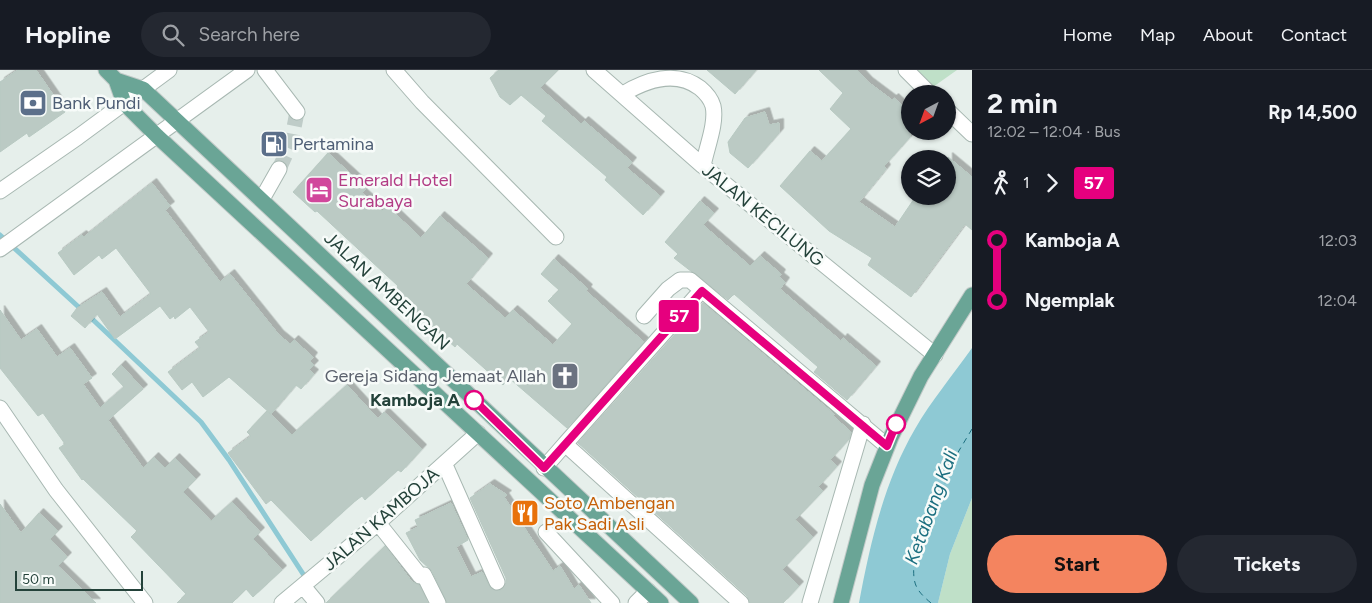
<!DOCTYPE html>
<html lang="en">
<head>
<meta charset="utf-8">
<style>
	:root { --surface:#171b24; --page:#242831; --text:#f1f3f6; --muted:#9ea1a6; --line:#363941; --accent:#f4845f }
	body { margin:0; font-family:Figtree,sans-serif; background:var(--page); color:var(--text); height:100vh; display:flex; flex-direction:column; font-size:19px; white-space:nowrap }
	* { box-sizing:border-box; margin:0 }
	p { font-size:16px; color:var(--muted) }
	.icon { flex:none; width:28px; height:28px; fill:none; stroke:currentColor; stroke-width:2; stroke-linecap:round; stroke-linejoin:round }
	.map { position:relative; flex:1; overflow:hidden }
	.drawer { display:flex; flex-direction:column; background:var(--surface); width:400px }
	.drawer>* { flex:none }
	.badge { padding:0 10px; border-radius:4px; font-size:18px; line-height:32px }
	.needle { width:32px; rotate:221deg }
	.fabs { position:absolute; left:901px; top:15px; display:grid; gap:10px }
	.fabs a { display:grid; place-items:center; width:55px; height:55px; border-radius:50%; background:var(--surface); box-shadow:0 1px 4px #0004; font-size:25px }
	.scale { position:absolute; left:15px; bottom:12px; width:128px; box-sizing:border-box; padding-left:5px; border:2px solid #24423a; border-top:0; font-size:14px; line-height:18px; white-space:nowrap; color:#24423a; -webkit-text-stroke:4px #f7fbf9; paint-order:stroke }
	.map>.badge { position:absolute; translate:-50% -50%; box-shadow:0 0 0 2px #fff }
	.legs { display:flex; align-items:center; gap:8px; height:55px; padding:0 15px; font-size:16px }
	.legs p { margin-inline-start:auto }
	.headline { display:flex; align-items:center; justify-content:space-between; height:85px; padding:0 15px }
	h1 { font-size:28px; font-weight:700; line-height:38px }
	.primary-button { display:flex; gap:10px; margin-top:auto; padding:10px 15px }
	.primary-button a { flex:1; height:58px; border-radius:30px; background:var(--accent); color:#111; font-size:20px; font-weight:700; line-height:58px; text-align:center }
	.primary-button a+a { background:var(--page); color:var(--text) }
	ul { padding:0 15px; list-style:none }
	li { display:flex; align-items:center; gap:18px; height:60px; font-size:19px }
	li i { display:grid; place-items:center; width:8px; height:100%; margin:0 6px; background:currentColor }
	li i::after { content:''; width:12px; height:12px; margin:-6px; border:4px solid; border-radius:50%; background:var(--surface) }
	li p { margin-inline-start:auto }
	li:first-child i { background:linear-gradient(#0000 50%,currentColor 0) }
	li:last-child i { background:linear-gradient(currentColor 50%,#0000 0) }
	header { display:flex; align-items:center; gap:30px; box-sizing:border-box; height:70px; padding:0 25px; background:var(--surface); border-bottom:1px solid var(--line) }
	header strong { font-size:24px }
	nav { display:flex; gap:28px; margin-inline-start:auto; font-size:18px }
	.search { width:350px; height:45px; background:var(--page); display:flex; align-items:center; gap:12px; box-sizing:border-box; padding:0 18px; border-radius:28px; color:var(--muted); font-size:19px }
	main { display:flex; flex:1; min-height:0 }
	.map>svg:first-child { display:block }
	.green { fill:#bfe0c8 }
	.water { fill:#8ec9d4 }
	.lines { fill:none; stroke-linecap:round; stroke-linejoin:round }
	.stream { stroke:#8ec9d4; stroke-width:5 }
	.ferry { stroke:#1c6f80; stroke-width:1; stroke-dasharray:6 5; stroke-linecap:butt }
	.building { fill:#bbcac4; stroke:#b8c9c2; filter:url(#shadow) }
	.minor-tunnel { stroke:#bfccc8; stroke-width:15; stroke-dasharray:15 8; stroke-linecap:butt }
	.minor-casing { stroke:#a8b8b2; stroke-width:17 }
	.major-casing { stroke:#c2cac8; stroke-width:17 }
	.minor { stroke:#fff; stroke-width:15 }
	.major { stroke:#6aa596; stroke-width:15 }
	.line-1-casing { stroke:#fff; stroke-width:11 }
	.line-1 { stroke:#e6007e; stroke-width:8 }
	.stop-1-dot { fill:#fff; stroke:#e6007e; stroke-width:2.5 }
	.labels { text-anchor:middle; dominant-baseline:central; stroke-width:5; stroke-linejoin:round; paint-order:stroke }
	.service-label { font-size:18px; fill:#4e5e75; stroke:#f7fbf9; text-anchor:start }
	.hotel-label { font-size:18px; fill:#b23c85; stroke:#f7fbf9; text-anchor:start }
	.street-label { font-size:18px; fill:#24423a; stroke:#f7fbf9 }
	.worship-label { font-size:18px; fill:#5b616d; stroke:#f7fbf9; text-anchor:end }
	.stop-label { font-size:18px; font-weight:bold; fill:#24423a; stroke:#f7fbf9; text-anchor:end }
	.food-label { font-size:18px; fill:#c56008; stroke:#f7fbf9; text-anchor:start }
	.water-label { font-size:19px; font-style:italic; fill:#1c6f80; stroke:#f7fbf9 }
</style>
</head>
<body>
<header>
<strong>Hopline</strong>
<div class="search"><svg class="icon" aria-label="search" viewBox="0 0 24 24"><circle cx="10" cy="10" r="6"/><path d="M15 15l6 6"/></svg>Search here</div>
<nav><a>Home</a><a>Map</a><a>About</a><a>Contact</a></nav>
</header>
<main>
<div class="map">
<svg width="972" height="533" viewBox="0 0 972 533">
	<defs>
		<filter id="shadow"><feDropShadow dx="4.5" dy="-4.5" stdDeviation="0" flood-color="#0004"/></filter>
	</defs>
	<rect width="100%" height="100%" fill="#e6efeb"/>
	<path class="green" d="M915,0H957L933,17Z
		M972,428V533H938L950,484Z"/>
	<path class="water" d="M972,278V428L950,484L938,533H859C870,474 884,412 915,359C931,331 953,305 972,278Z"/>
	<g class="lines">
		<path class="stream" d="M0,165L83,241
			M89,246L201,352L229,390L307,510"/>
		<path class="ferry" d="M931,533C913,518 913,512 914,489L957,384L972,359"/>
	</g>
	<path class="building" d="M18,0H36L65,42L29,67L27,63L0,82V12Z
		M499,0H558L540,18L581,54L584,51L632,92L627,98L660,126L643,145L605,110L607,107L542,51L546,46L521,25L510,35L500,27L490,8Z
		M707,0H756L735,24Z
		M819,0H857L868,12L892,30L894,28L910,43V67L884,96L886,99L859,132L895,157L916,126H948V87L972,107V160L965,154L911,227L868,195L872,188L829,161L780,116L810,81L822,91L851,59L830,39L843,23Z
		M765,42L769,55L779,53V63L748,98L730,83L728,72L745,48Z
		M328,83L366,118L362,123L382,141L387,136L421,168L440,146L488,188L466,214L505,248L513,240L553,275L572,254L548,231L559,220L541,204L554,189L588,219L586,221L644,272L567,358L509,308L503,315L457,274L455,277L393,223L398,216L317,141L315,142L293,122Z
		M152,113L170,136L165,140L220,212L230,204L279,265L290,274L294,270L313,287L310,291L314,295L309,300L314,304L301,319L296,315L271,344L229,307L203,327L192,312L182,320L168,302L200,278L195,272L209,262L190,237L175,249L174,246L170,249L160,236L115,269L97,244L85,258L71,246L77,238L102,222L120,247L151,224L116,178L102,189L99,185L74,205L58,183L82,165L84,167Z
		M700,131L714,143L703,155L750,196L760,186L781,204L779,207L785,212L780,219L841,271L843,268L876,296L847,330L814,302L818,297L734,224L728,230L674,188L678,184L665,172Z
		M703,233L834,344L833,346L851,362L849,369L830,390L837,396L818,417L823,421L795,450L813,467L782,500L799,516L783,533H750L747,526L578,373Z
		M0,240L21,270L37,259L57,287L70,278L92,308L83,314L100,338L124,317L112,304L121,295L143,319L108,350L143,398L154,387L165,398L175,388L196,409L183,422L211,451L232,432L260,462L253,469L282,500L253,527L246,519L232,533H177L186,524L131,467L137,461L83,409L82,410L59,378L65,374L43,343L38,346L0,298Z
		M347,315L378,349L384,342L422,379L401,402L398,400L365,430L362,426L354,432L311,471L271,430L266,434L228,383L251,366L247,362L267,341L292,365Z
		M490,414L507,425L504,427L553,501L560,496L574,519L579,515L591,533H447L432,501L420,490L406,463L418,457L415,450L451,433L468,470L456,477L471,507L482,502L491,519L501,520L506,513V508L470,428Z
		M0,434L21,463L39,443L58,461L50,469L67,487L58,496L96,533H0Z
		M385,476L412,512L419,515L428,533H326Z"/>
	<g class="lines">
		<path class="minor-tunnel" d="M279,99L291,73L297,42"/>
		<defs>
			<path id="minor" d="M265,0L297,42
				M394,0L422,32L556,167
				M594,0L703,96L935,285
				M906,0L930,24
				M623,24C646,10 676,0 700,18C706,23 711,29 713,36C717,53 706,79 703,96
				M948,41L972,64
				M0,121L78,67L169,0
				M262,129L279,99
				M0,179L247,0
				M644,246L668,219L680,210H690L887,376
				M0,338L56,420L145,533
				M565,374L701,221
				M445,395L497,512
				M544,398L565,374L741,533
				M378,453L417,502L420,506L424,505L438,533
				M546,462L612,533
				M303,516L317,533
				M282,533L378,453L478,363
				M636,533L648,521
				M810,533L863,354"/>
			<path id="major" d="M106,0L116,10L143,19L691,533
				M116,10L124,33L157,66L661,533
				M841,533L872,415L891,367L921,306L972,225"/>
		</defs>
		<use href="#minor" class="minor-casing"/>
		<use href="#major" class="major-casing"/>
		<use href="#minor" class="minor"/>
		<use href="#major" class="major"/>
	</g>
	<g class="lines">
		<defs>
			<path id="line-1" d="M474,330L544,398L702,221L887,376L896,354"/>
		</defs>
		<use href="#line-1" class="line-1-casing"/>
		<use href="#line-1" class="line-1"/>
	</g>
	<defs>
		<symbol id="bank-square" viewBox="-11 -11 22 22"><rect x="-9" y="-9" width="18" height="18" rx="4" fill="#5c6f8a" stroke="#f7fbf9"/><path d="M-6-4H6V4H-6ZM0-2.3a2.3 2.3 0 1 0 0 4.6a2.3 2.3 0 1 0 0-4.6Z" fill="#fff"/></symbol>
		<symbol id="fuel-square" viewBox="-11 -11 22 22"><rect x="-9" y="-9" width="18" height="18" rx="4" fill="#5c6f8a" stroke="#f7fbf9"/><path d="M-5.5-6h7V0h2V4h1.3V-2.5L3-4.5l.8-.8L6-3V5H2.5V1h-1V6h-7ZM-4.2-4.7v3.2H.2V-4.7Z" fill="#fff"/></symbol>
		<symbol id="hotel-square" viewBox="-11 -11 22 22"><rect x="-9" y="-9" width="18" height="18" rx="4" fill="#d1479c" stroke="#f7fbf9"/><path d="M-6-4.5h1.5V1H6V5H4.5V3h-9V5H-6ZM-4 0a1.8 1.8 0 1 1 3.6 0ZM.5 0V-2.5h3Q6-2.5 6 0Z" fill="#fff"/></symbol>
		<symbol id="church-square" viewBox="-11 -11 22 22"><rect x="-9" y="-9" width="18" height="18" rx="4" fill="#6b7280" stroke="#f7fbf9"/><path d="M-1.2-6h2.4v3.5h3.3v2.4h-3.3V6h-2.4V-.1h-3.3v-2.4h3.3Z" fill="#fff"/></symbol>
		<symbol id="restaurant-square" viewBox="-11 -11 22 22"><rect x="-9" y="-9" width="18" height="18" rx="4" fill="#e8710a" stroke="#f7fbf9"/><path d="M-5-6h1v4h1v-4h1v4h1v-4h1v5L-1.5 .5V6h-2V.5L-5-1ZM5-6V6H3V1.5H1.5Q1.5-4 5-6Z" fill="#fff"/></symbol>
	</defs>
	<g fill-rule="evenodd">
		<use href="#bank-square" x="17" y="17" width="32" height="32"/>
		<use href="#fuel-square" x="258" y="58" width="32" height="32"/>
		<use href="#hotel-square" x="303" y="104" width="32" height="32"/>
		<use href="#church-square" x="549" y="290" width="32" height="32"/>
		<use href="#restaurant-square" x="509" y="427" width="32" height="32"/>
	</g>
	<g class="stop-1-dot">
		<circle cx="474" cy="330" r="9"/>
		<circle cx="896" cy="354" r="9"/>
	</g>
	<g class="labels">
		<g class="service-label">
			<text x="52" y="33">Bank Pundi</text>
			<text x="293" y="74">Pertamina</text>
		</g>
		<g class="hotel-label">
			<text x="338" y="110">Emerald Hotel<tspan x="338" dy="21">Surabaya</tspan></text>
		</g>
		<g class="street-label">
			<text transform="translate(763 145) rotate(39)">JALAN KECILUNG</text>
			<text transform="translate(387 221) rotate(43)">JALAN AMBENGAN</text>
			<text transform="translate(381 449) rotate(-41)">JALAN KAMBOJA</text>
		</g>
		<g class="worship-label">
			<text x="546" y="306">Gereja Sidang Jemaat Allah</text>
		</g>
		<g class="stop-label">
			<text x="460" y="330">Kamboja A</text>
		</g>
		<g class="food-label">
			<text x="544" y="433">Soto Ambengan<tspan x="544" dy="21">Pak Sadi Asli</tspan></text>
		</g>
		<g class="water-label">
			<text transform="translate(931 437) rotate(-70)">Ketabang Kali</text>
		</g>
	</g>
</svg>
<div class="fabs">
<a><svg class="needle" viewBox="-14 -14 28 28"><path d="M0-13l5 13h-10z" fill="#e53935"/><path d="M0 13l5-13h-10z" fill="#9ea1a6"/></svg></a>
<a><svg class="icon" aria-label="layers" viewBox="0 0 24 24"><path d="M12 4l9 5-9 5-9-5zM3 14l9 5 9-5"/></svg></a>
</div>
<div class="scale">50 m</div>
<b class="badge" style="left:679px;top:246px;background:#e6007e;color:#fff">57</b>
</div>
<section class="drawer">
<div class="headline"><div><h1>2 min</h1><p>12:02 – 12:04 · Bus</p></div><b>Rp 14,500</b></div>
<div class="legs"><svg class="icon" aria-label="walk" viewBox="0 0 24 24"><circle cx="13" cy="4" r="2"/><path d="M13 8l-2 6 4 7M11 14l-3 7M7 12l3-4h3l4 4"/></svg>1<svg class="icon" aria-label="forward" viewBox="0 0 24 24"><path d="M9 5l7 7-7 7"/></svg><b class="badge" style="background:#e6007e;color:#fff">57</b></div>
<ul>
<li><i style="color:#e6007e"></i><b>Kamboja A</b><p>12:03</p></li>
<li><i style="color:#e6007e"></i><b>Ngemplak</b><p>12:04</p></li>
</ul>
<div class="primary-button"><a>Start</a><a>Tickets</a></div>
</section>
</main>
</body>
</html>
